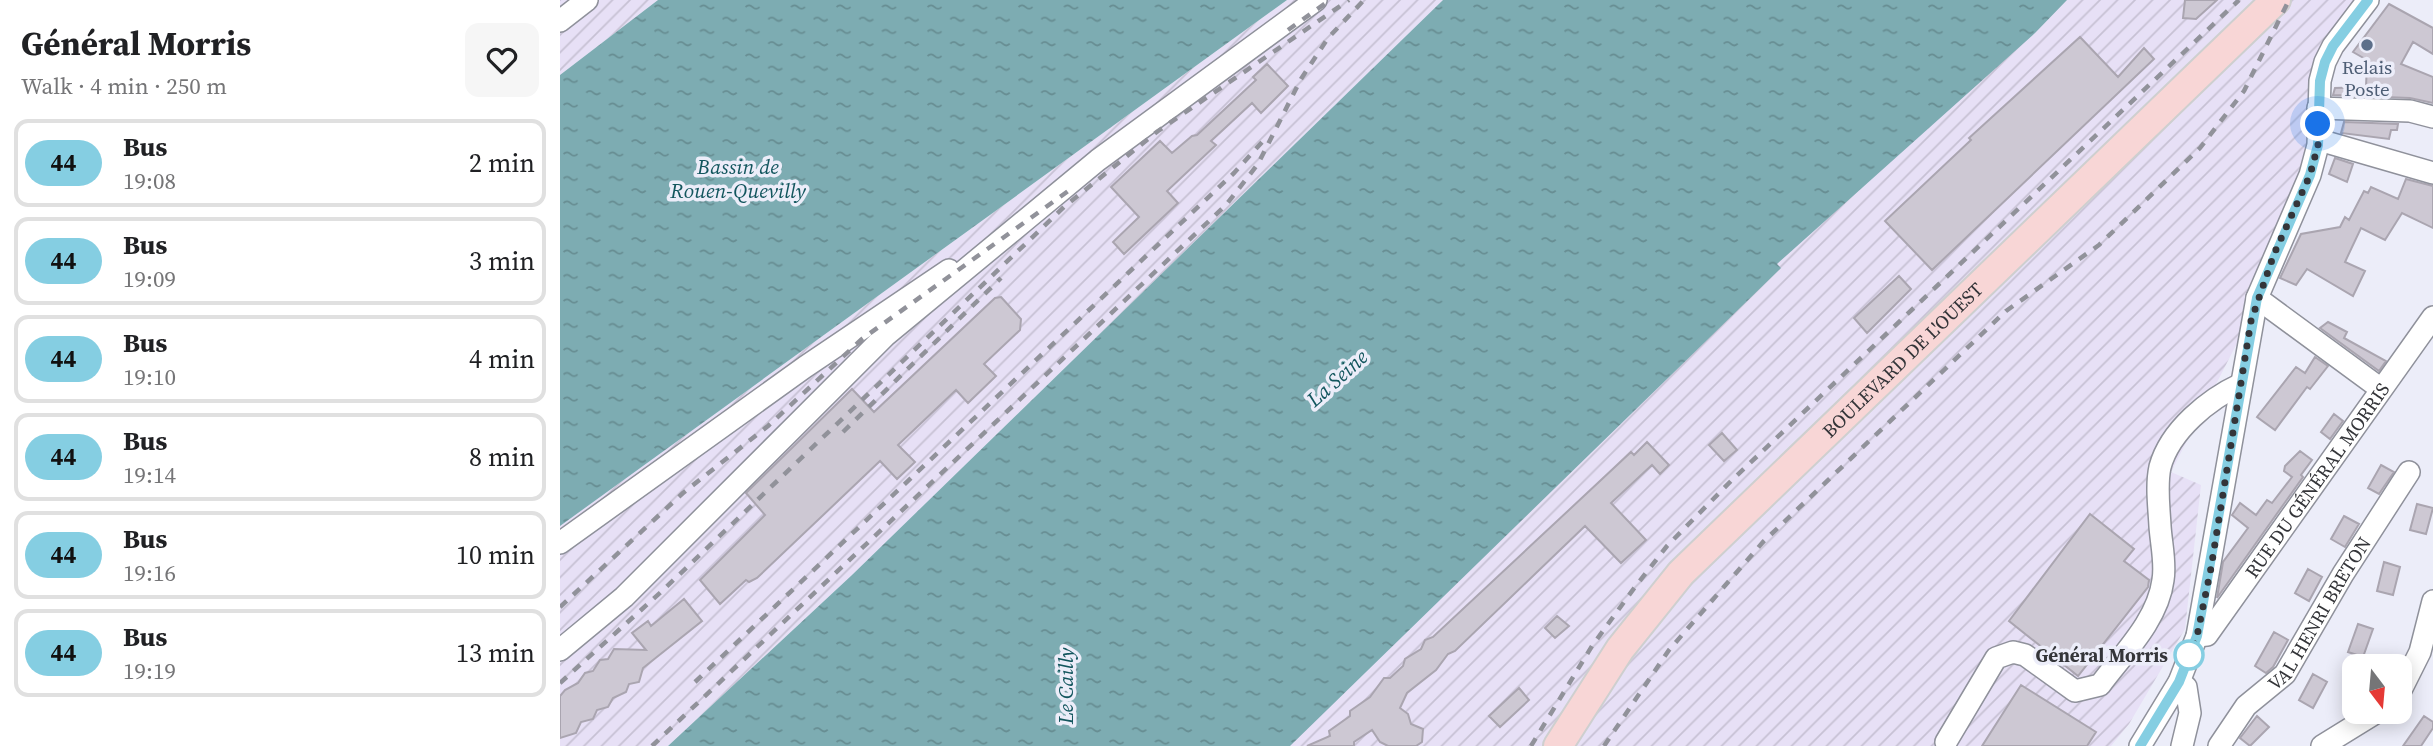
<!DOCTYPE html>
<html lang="en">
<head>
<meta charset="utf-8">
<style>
	:root { --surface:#fff; --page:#f6f6f6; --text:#202124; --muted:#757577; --line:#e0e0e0 }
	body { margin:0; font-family:"Source Serif 4",serif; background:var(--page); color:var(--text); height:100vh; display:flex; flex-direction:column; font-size:26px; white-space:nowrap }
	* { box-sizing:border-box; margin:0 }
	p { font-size:23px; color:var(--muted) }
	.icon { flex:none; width:38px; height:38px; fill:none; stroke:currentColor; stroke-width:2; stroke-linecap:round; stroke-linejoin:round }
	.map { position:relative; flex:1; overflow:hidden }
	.side { display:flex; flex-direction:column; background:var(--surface); width:560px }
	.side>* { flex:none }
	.badge { padding:0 14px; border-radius:23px; font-size:24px; line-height:46px }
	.needle { width:46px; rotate:164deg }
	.buttons { position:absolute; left:1782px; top:654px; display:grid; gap:14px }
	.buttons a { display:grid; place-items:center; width:70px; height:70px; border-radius:14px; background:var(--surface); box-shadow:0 4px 18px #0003; font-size:35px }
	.you { position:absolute; width:35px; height:35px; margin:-18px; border:5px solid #fff; border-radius:50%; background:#1a73e8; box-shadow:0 0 0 10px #1a73e833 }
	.map>.badge { position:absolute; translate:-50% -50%; box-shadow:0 0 0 4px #fff }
	.round { display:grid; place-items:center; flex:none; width:74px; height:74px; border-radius:14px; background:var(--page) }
	.headline { display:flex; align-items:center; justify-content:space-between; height:119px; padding:0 21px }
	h1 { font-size:33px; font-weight:700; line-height:52px }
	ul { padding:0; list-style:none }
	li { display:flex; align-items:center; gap:21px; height:88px; margin:0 14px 10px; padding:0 7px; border:4px solid var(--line); border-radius:14px }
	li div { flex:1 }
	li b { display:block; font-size:26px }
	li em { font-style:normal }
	li .badge { min-width:77px; font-weight:700; text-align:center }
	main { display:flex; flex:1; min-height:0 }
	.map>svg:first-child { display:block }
	.industrial { fill:url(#industrial-furrows) }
	.water { fill:url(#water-ripples) }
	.building { fill:#cdc8d3; stroke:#aaa5b0; stroke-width:2 }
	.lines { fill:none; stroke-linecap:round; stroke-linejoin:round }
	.minor-casing { stroke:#8f919b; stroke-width:24 }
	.major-casing { stroke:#cecfcf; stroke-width:32 }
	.minor { stroke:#fff; stroke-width:21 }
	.major { stroke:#f8d6d6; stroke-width:28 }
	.rail { stroke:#91929a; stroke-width:4.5; stroke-dasharray:9 9; stroke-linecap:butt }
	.line-casing { stroke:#fff; stroke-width:16 }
	.line { stroke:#85cee2; stroke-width:10 }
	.walk { stroke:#343539; stroke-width:7; stroke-dasharray:0 12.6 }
	.service-dot { fill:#5c6f8a; stroke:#ecedf9; stroke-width:2.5 }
	.stop-dot { fill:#fff; stroke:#85cee2; stroke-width:3.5 }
	.labels { text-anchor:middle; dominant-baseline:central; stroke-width:7; stroke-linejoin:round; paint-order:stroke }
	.service-label { font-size:19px; fill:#4e5e75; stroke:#ecedf9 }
	.street-label { font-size:19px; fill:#343539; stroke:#ecedf9 }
	.stop-label { font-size:19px; font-weight:bold; fill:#343539; stroke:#ecedf9; text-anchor:end }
	.water-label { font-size:21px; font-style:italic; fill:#13565e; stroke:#ecedf9 }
</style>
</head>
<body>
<main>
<section class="side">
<div class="headline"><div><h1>Général Morris</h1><p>Walk · 4 min · 250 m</p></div><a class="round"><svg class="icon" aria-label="heart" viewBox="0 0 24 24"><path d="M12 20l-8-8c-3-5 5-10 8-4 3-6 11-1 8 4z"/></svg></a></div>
<ul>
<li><span class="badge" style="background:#85cee2;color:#111">44</span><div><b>Bus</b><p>19:08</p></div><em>2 min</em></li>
<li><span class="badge" style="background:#85cee2;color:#111">44</span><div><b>Bus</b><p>19:09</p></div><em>3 min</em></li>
<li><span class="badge" style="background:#85cee2;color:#111">44</span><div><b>Bus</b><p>19:10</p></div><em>4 min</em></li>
<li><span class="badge" style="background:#85cee2;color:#111">44</span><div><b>Bus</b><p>19:14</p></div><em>8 min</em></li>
<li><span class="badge" style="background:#85cee2;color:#111">44</span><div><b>Bus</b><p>19:16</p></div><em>10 min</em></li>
<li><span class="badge" style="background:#85cee2;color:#111">44</span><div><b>Bus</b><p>19:19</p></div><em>13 min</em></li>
</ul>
</section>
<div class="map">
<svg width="1873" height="746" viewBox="0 0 1873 746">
	<defs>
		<pattern id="industrial-furrows" width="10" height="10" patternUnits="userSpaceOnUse" patternTransform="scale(1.75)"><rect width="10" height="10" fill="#e7e0f6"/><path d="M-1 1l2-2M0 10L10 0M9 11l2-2" fill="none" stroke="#c7c1d4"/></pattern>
		<pattern id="water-ripples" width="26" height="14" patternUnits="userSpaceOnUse" patternTransform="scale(1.75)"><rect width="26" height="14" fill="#7dacb2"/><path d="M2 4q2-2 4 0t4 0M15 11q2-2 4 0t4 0" fill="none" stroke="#678d92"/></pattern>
	</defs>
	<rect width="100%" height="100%" fill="#ecedf9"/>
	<path class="industrial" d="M0,0H98L0,75Z
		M727,0H883L292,575L108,746H0V526Z
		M1438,0H1816L1779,49L1766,85L1733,234L1611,472L1641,485L1625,629L1569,724L1551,746H704Z"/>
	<path class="water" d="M98,0H727L0,526V75Z
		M883,0H1507L1475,33L1217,264L1221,268L730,746H108L292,575Z"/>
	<path class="building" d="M1625,0H1657L1636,19L1623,18Z
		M1829,4L1873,28V54L1853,42L1841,64L1873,77V103L1850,98L1773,95L1775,88L1806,87L1807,60L1793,52Z
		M1520,37L1558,77L1584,48L1594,59L1372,270L1325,221L1411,140L1409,138Z
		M707,64L728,86L701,113L692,103L651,141L656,145L607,191L618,203L564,254L553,242L579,217L551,187L600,141L612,153L632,136L637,135L696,80L693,77Z
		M1784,122L1838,124L1837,130H1831L1829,139L1781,133Z
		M1775,158L1793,164L1787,182L1769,174Z
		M1846,179L1873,186V228L1842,213L1825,240L1801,228L1785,262L1805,271L1793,296L1747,269L1736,285L1720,278L1741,234L1780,227L1785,217L1789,220L1804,191L1808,193L1811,187L1838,199Z
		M1339,276L1351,289L1307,333L1294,318Z
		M441,297L461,319L460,330L424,364L436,376L408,403L396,390L338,445L355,462L337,479L320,461L197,578L189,582L186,580L160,604L140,580L205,515L186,493L292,389L314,412L435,298Z
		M1768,322L1787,332L1784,338L1826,361L1819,371L1760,328Z
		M1755,357L1768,366L1750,389L1747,387L1715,430L1697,417L1736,367L1745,373Z
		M1774,414L1783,421L1770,439L1761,432Z
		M1162,433L1177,450L1164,461L1149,445Z
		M1087,442L1109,465L1100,474L1092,465L1051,503L1086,540L1061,563L1025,526L895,651L888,654L876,670L847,693L840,708L848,714L851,724L863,729L862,742L856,746H828L820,742L812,730L794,742V746H747L770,736L769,731L790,716V711L810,697L824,678H830L843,666L845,659L861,649L865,640L873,637L1071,452L1074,455Z
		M1740,451L1752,460L1741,475L1743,477L1657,598L1663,562L1688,528L1672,515L1680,503L1696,515L1707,500L1712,503L1732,477L1724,471L1725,466Z
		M1821,465L1834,472L1819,494L1808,488Z
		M1857,504L1873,508L1866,534L1850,530Z
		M1530,514L1574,549L1564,561L1589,580L1588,587L1518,676L1449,621Z
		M1784,516L1799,524L1785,547L1771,539Z
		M1824,562L1840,567L1833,595L1817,591Z
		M1748,569L1762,577L1749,601L1735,593Z
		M124,599L142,621L83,668L79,682L69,684L66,692L53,698L48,707L37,710L33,719L21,722L16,733L0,738V696L5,690L18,683L25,673L33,671L40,660L48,659L54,649L86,650L72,633L88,621L91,626Z
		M997,616L1009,626L995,638L985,628Z
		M1798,624L1813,629L1803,657L1788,652Z
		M1714,632L1728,640L1713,667L1706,673L1695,666Z
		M1753,674L1767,682L1753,708L1739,700Z
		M1461,685L1536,732L1527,746H1422Z
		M959,688L969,700L940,727L929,716Z
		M1697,716L1709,727L1690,746L1680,738Z
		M1864,716L1873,722V728L1861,746H1843Z"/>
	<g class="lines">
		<defs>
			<g id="minor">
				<path d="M0,21L27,0"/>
				<path d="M1758,108L1850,111L1873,117"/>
				<path d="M1759,140L1873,173"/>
				<path d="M1697,298L1821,389"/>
				<path d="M0,543L245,367L389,270"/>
				<path id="s1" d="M1637,636L1647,635L1873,317"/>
				<path d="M0,650L64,597L325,336L538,160L756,0"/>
				<path d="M1619,682L1626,687L1630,713L1622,746"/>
				<path d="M1839,694L1860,652L1873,601"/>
				<path d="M1386,742L1436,658L1453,652L1465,655L1515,691L1540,685C1563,654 1598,620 1603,580C1606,563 1601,543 1600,526C1599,507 1596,485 1600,467C1610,430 1649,399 1681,384"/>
				<path d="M1580,746L1619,682L1637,636L1697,298L1750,175L1758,145L1760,81L1765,62L1773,46L1808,0"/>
				<path id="s2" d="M1659,746L1686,706L1725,674L1783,574L1849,472"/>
				<path d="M1762,746L1817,712"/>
			</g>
			<g id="major">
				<path id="s3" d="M998,746L1060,649L1121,573L1716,0"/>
			</g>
		</defs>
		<use href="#minor" class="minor-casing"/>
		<use href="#major" class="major-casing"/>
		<use href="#minor" class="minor"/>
		<use href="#major" class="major"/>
		<path class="rail" d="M728,30L770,0
			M283,432L441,278
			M0,607L123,493L208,426L302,339L511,189
			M135,682L674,173L703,141
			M0,683L101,592L504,207L598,131L789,0
			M92,746L666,205L698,164L741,79L768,38L804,0
			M971,746L1032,646L1075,587L1107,546L1171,481L1679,0
			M1044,746L1109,650L1203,542L1446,311L1539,245L1640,148L1684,91L1729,0"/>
	</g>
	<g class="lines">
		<defs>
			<path id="line" d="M1580,746L1619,682L1637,636L1697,298L1750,175L1758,145L1760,81L1765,62L1773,46L1808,0"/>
		</defs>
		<use href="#line" class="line-casing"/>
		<use href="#line" class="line"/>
		<path class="walk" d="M1629,655L1637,636L1651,568L1691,321L1714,254L1750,175L1758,145V124"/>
	</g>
	<circle class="service-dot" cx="1807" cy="45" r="7"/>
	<circle class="stop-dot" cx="1629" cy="655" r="14"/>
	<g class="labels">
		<g class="service-label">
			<text x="1807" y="67">Relais<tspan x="1807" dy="22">Poste</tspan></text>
		</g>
		<g class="street-label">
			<text stroke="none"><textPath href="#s3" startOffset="520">BOULEVARD DE L'OUEST</textPath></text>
			<text stroke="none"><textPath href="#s1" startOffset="200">RUE DU GÉNÉRAL MORRIS</textPath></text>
			<text stroke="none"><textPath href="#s2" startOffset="168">VAL HENRI BRETON</textPath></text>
		</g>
		<g class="stop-label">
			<text x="1608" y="655">Général Morris</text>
		</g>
		<g class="water-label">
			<text x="178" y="166">Bassin de<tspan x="178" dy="24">Rouen-Quevilly</tspan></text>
			<text transform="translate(777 378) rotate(-42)">La Seine</text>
			<text transform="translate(505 686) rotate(-90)">Le Cailly</text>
		</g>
	</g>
</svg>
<div class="buttons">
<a><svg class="needle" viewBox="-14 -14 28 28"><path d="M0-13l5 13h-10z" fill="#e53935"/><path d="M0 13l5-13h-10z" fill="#757577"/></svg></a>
</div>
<div class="you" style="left:1758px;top:124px"></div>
</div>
</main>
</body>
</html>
